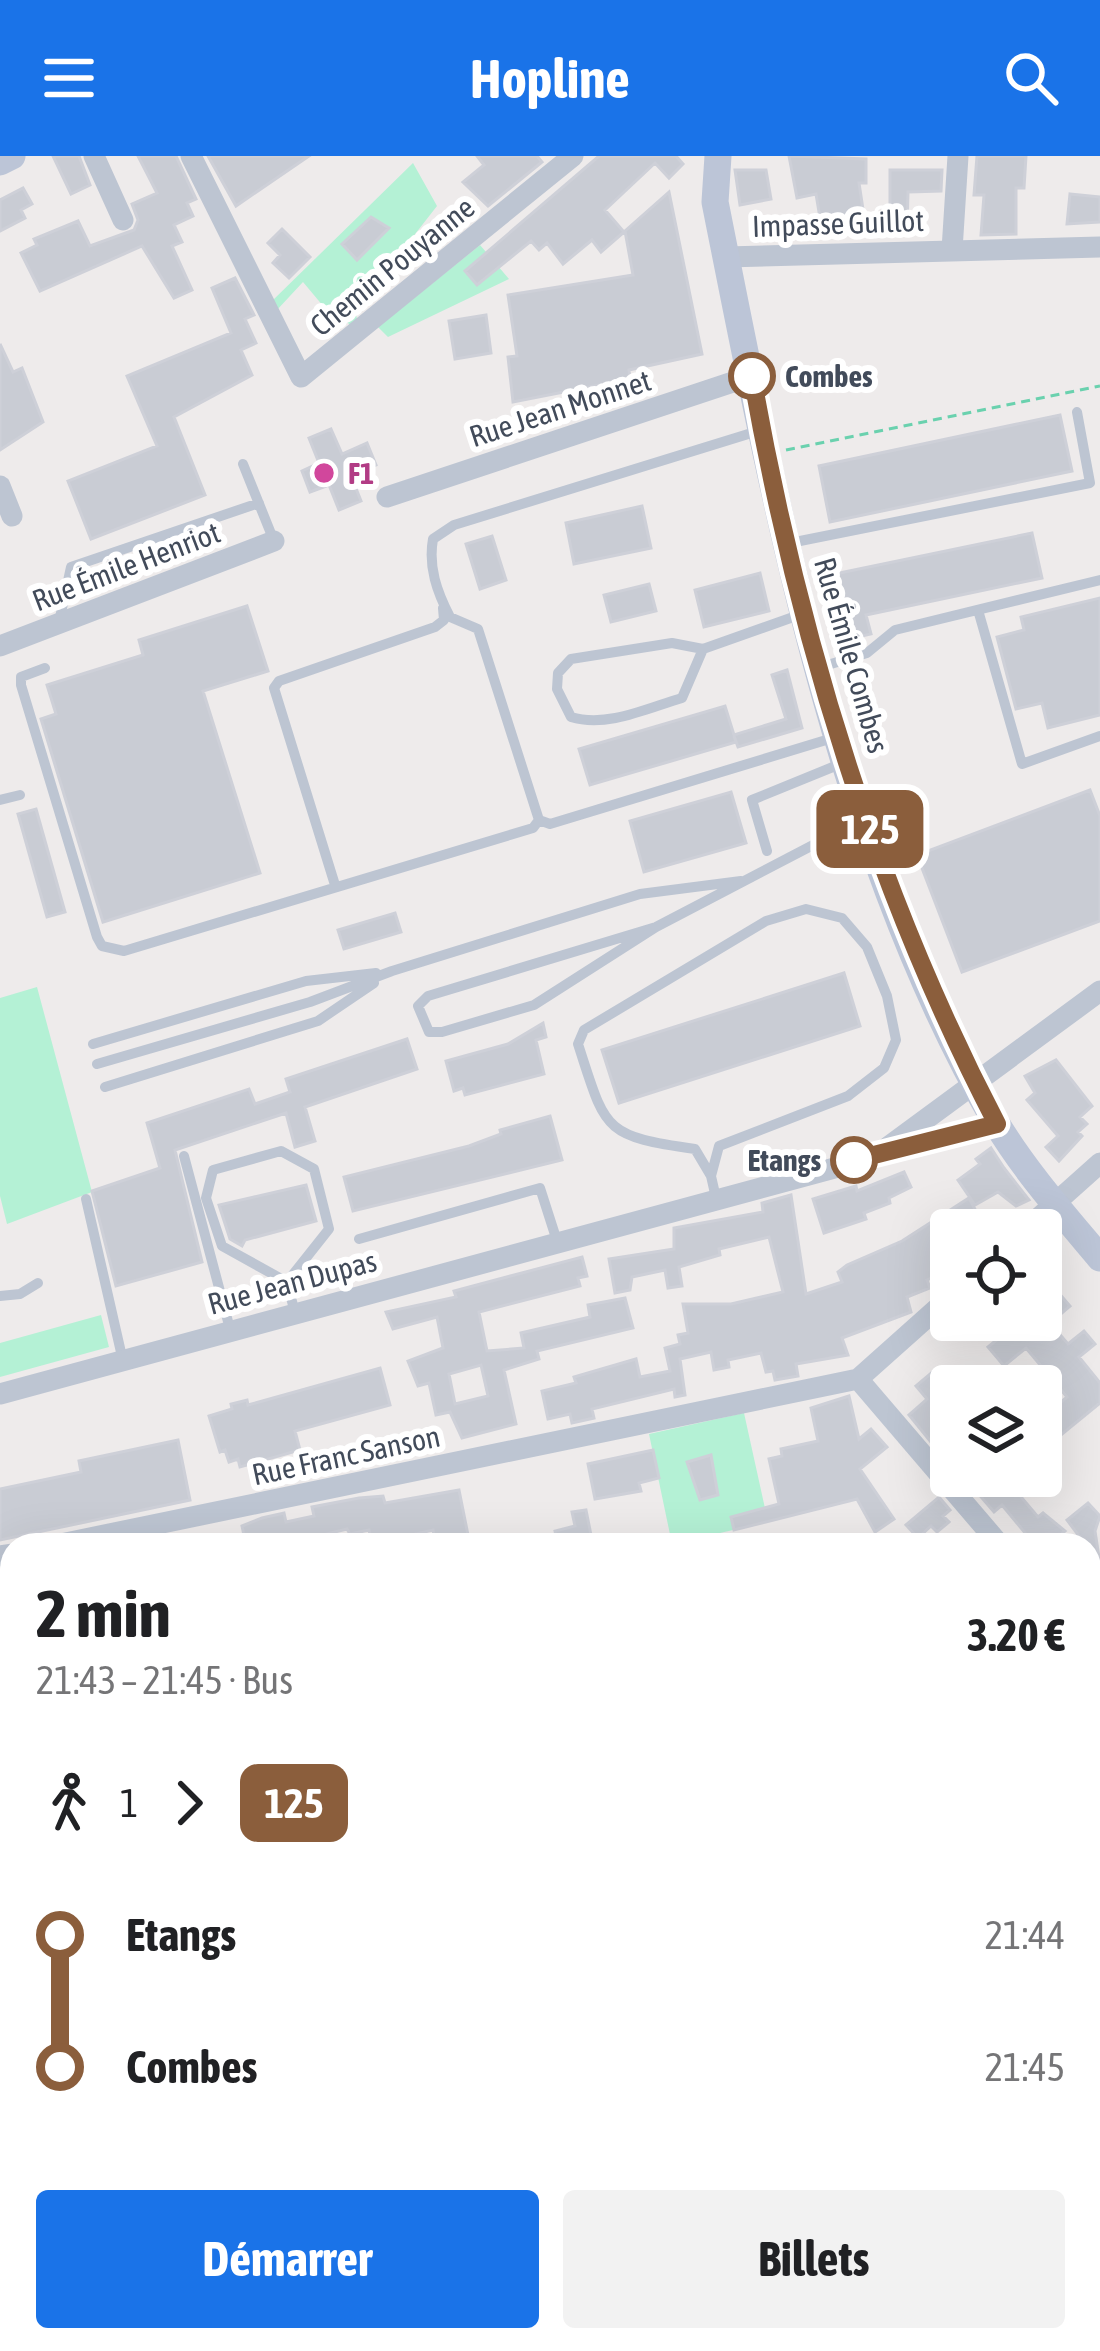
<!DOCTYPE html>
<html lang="fr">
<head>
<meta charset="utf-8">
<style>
	:root { --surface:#fff; --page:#f2f2f2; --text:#202124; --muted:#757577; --accent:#1a73e8 }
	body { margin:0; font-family:"Asap Condensed",sans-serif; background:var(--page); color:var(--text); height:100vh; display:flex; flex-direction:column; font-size:45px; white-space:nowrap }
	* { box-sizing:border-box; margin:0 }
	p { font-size:39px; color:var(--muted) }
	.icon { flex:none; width:66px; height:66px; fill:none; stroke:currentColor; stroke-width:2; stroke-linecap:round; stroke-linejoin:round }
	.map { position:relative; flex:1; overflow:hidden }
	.panel { position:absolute; left:0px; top:1377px; width:1101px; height:819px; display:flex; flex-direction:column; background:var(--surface); border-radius:36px 36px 0 0; box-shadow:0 12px 48px #0002 }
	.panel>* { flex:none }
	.badge { padding:0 24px; border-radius:18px; font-size:42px; line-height:78px }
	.fabs { position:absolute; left:930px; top:1053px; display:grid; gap:24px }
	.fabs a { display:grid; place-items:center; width:132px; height:132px; border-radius:12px; background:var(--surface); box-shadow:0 12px 48px #0002; font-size:60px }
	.map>.badge { position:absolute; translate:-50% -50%; box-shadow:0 0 0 6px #fff }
	.legs { display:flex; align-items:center; gap:18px; height:132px; padding:0 36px; font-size:39px }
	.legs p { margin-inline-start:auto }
	.head { display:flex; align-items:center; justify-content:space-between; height:204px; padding:0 36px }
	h1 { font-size:66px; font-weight:700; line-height:90px }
	.button { display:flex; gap:24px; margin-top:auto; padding:24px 36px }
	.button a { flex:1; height:138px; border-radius:12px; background:var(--accent); color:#fff; font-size:48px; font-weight:700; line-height:138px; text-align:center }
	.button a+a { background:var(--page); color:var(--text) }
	ul { padding:0 36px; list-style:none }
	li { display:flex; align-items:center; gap:42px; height:132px; font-size:45px }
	li i { display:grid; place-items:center; width:18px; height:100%; margin:0 15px; background:currentColor }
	li i::after { content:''; width:30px; height:30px; margin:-15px; border:9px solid; border-radius:50%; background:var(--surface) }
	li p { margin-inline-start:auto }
	li:first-child i { background:linear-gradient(#0000 50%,currentColor 0) }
	li:last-child i { background:linear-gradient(currentColor 50%,#0000 0) }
	header { display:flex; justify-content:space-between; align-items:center; height:156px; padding:0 36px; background:var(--accent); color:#fff; font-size:54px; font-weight:700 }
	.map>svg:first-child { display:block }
	.green { fill:#b4f1d5 }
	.water { fill:#7ec8f2 }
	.building { fill:#c9ccd4; stroke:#ced0d8; stroke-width:3; fill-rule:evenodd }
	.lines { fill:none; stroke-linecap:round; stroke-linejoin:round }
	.path { stroke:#6ad1ae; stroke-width:3; stroke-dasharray:9 6; stroke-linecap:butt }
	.lane { stroke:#bdc5d2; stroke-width:10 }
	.street { stroke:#bdc5d2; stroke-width:21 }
	.secondary { stroke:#bcc5d7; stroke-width:27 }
	.line-1-casing { stroke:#fff; stroke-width:27 }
	.line-1 { stroke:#8b5e3c; stroke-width:18 }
	.stop-1-dot { fill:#fff; stroke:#8b5e3c; stroke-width:6 }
	.hotel-dot { fill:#d1479c; stroke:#fff; stroke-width:4.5 }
	.labels { text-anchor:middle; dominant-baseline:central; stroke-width:12; stroke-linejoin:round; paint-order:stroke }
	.street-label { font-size:30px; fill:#424b5a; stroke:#fff }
	.stop-label { font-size:30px; font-weight:bold; fill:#424b5a; stroke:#fff; text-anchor:start }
	.hotel-label { font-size:30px; font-weight:bold; fill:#b23c85; stroke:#fff; text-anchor:start }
</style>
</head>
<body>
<header><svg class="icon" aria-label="menu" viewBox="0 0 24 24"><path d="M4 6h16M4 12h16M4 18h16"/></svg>Hopline<svg class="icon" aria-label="search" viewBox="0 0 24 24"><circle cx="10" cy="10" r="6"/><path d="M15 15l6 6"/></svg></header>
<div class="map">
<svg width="1100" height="2195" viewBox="0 0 1100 2195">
	<rect width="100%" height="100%" fill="#eeebeb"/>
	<path class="green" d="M413,7L437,50L355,155L357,163L350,170L343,158L334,163L303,126L276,155L271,146Z
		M480,89L509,123L388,181L378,171Z
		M37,831L92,1036L7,1068L0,1040V842Z
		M101,1159L109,1191L0,1221V1187Z
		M744,1257L768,1366L672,1388L649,1278Z"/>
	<path class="water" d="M0,1969L12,2079V2184H20L21,2195H0Z"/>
	<path class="building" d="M53,0H79L90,29L71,38Z
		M138,0H176L196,43L187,47L193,60L174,69L182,86L172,90L192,134L174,142L142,90L40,135L21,97L37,89L34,83L78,65L90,90L134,74L138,64L132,48L157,37Z
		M208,0H309L236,50Z
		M477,0H537L542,6L488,50L463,26L484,9Z
		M599,0H676L683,8L669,22L655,7L605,54L624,76L601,96L592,84L563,108L547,87L539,94L531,85L477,129L465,115Z
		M789,0L866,3V27H859L864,60L820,62L816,38L797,42Z
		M977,0H1026L1024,32H1016V78L981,79L984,39H974Z
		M735,14H766L771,43L740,49Z
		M890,14H942L941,35L908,36L907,75H890Z
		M23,32L32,48L21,54L25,62L0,75V44Z
		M669,36L702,198L629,214L630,223L513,246L508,201L517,200L508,139L633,119L625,75Z
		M1070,38L1100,41V66L1067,68Z
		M371,61L389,72L357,104L342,88Z
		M282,73L310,101L289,122L273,107L280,99L268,87Z
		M235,122L254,159L245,163L256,187L241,194L252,219L174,261L205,339L91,383L68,325L157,290L127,220L231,177L212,132Z
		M486,159L491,197L455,203L449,165Z
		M0,188L13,216L22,212L43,266L0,294Z
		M1060,259L1072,315L830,366L819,310Z
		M331,273L342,298L367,287L376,309L351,320L361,345L339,354L329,329L310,336L302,315L319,307L309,282Z
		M642,350L651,392L574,408L566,367Z
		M1032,377L1042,422L866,459L871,478L849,483L835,418Z
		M492,380L506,424L480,433L466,388Z
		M760,417L769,455L704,471L695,434Z
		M649,428L656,455L611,466L604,439Z
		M1100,442V559L1048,572L1042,547L1016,553L997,481L1024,474L1021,461Z
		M247,450L268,515L203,535L260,717L103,766L41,563L56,558L47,529L143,499L139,484Z
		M787,514L802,572L738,591L734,580L736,586L590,629L579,593L725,550L734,579L786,563L772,519Z
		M1090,634L1100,660V765L962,816L917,699Z
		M731,636L746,687L644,716L630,665Z
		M36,653L65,756L47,761L18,658Z
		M395,757L401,776L344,793L338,774Z
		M844,817L860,870L619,947L602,894Z
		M543,867L546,881L536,884L544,918L465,939L463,932L454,935L446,905L508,888Z
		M407,883L417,913L305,951L315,985L295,991L286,957L175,994L202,1106L116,1130L92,1035L160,1012L147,967L249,933L255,948L290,936L286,923Z
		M1056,904L1092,950L1080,961L1087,968L1078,976L1082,980L1059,1005L1046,991L1058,980L1027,944L1035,937L1025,920Z
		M550,960L562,1004L353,1055L344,1021L469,990L501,978L500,974Z
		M991,992L1004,1012L1029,1044L1016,1050L998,1036L975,1049L958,1024L980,1008L976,1003Z
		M904,1016L911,1031L889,1042L890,1047L864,1057L866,1063L824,1077L813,1043L856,1030L857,1035Z
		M306,1029L316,1065L245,1084L242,1090L230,1083L219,1049Z
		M791,1039L806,1138L842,1126L838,1116L847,1109L902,1085L969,1042L986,1074H951V1113L927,1124L930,1132L907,1141L911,1156L842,1182L848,1199L796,1208L798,1220L775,1224L773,1215L766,1216L761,1197L728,1204L729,1211L714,1214L711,1196L680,1203L685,1239L675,1241L674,1233L592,1253L594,1262L572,1267L570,1258L548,1263L542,1235L576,1227L574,1221L636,1203L640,1221L670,1215L665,1192L680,1188L678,1179L688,1177L683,1148H731L783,1136L769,1081L719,1093L720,1099L679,1111L682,1130L668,1132L665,1114L632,1121L630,1134L615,1137L609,1103L674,1093V1072L763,1056L762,1047Z
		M582,1101L587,1120L578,1122L580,1130L479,1156L487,1195L524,1192L521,1177L590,1161L588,1149L625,1142L633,1172L537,1195L539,1203L504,1214L516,1268L462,1282L450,1256L436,1259L429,1227L418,1230L408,1205L443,1192L437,1161L393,1173L386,1156L456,1141L454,1135ZM481,1209L488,1240L455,1248L449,1218Z
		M1057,1135L1070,1150L1050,1167L1068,1188L1084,1175L1095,1188L1079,1201L1100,1227V1247L1061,1279L1045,1260L1067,1241L1026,1192L1004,1210L988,1191L1021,1164H1041V1148Z
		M380,1212L390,1249L295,1275L300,1294L240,1311L238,1303L229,1306L225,1294L220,1296L209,1260L232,1253L231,1248L247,1244L248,1249Z
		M936,1213L950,1228L965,1214L979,1230H951V1277L935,1291L909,1259L927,1243L916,1230Z
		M849,1240L859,1283L871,1273L887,1291L860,1313L894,1363L875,1376L857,1343L734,1374L731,1361L779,1348L769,1303L782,1300L781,1293L818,1285L811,1252Z
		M178,1284L190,1344L0,1384V1333L81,1316L79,1305Z
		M653,1294L659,1322L639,1327L641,1335L595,1343L588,1308Z
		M711,1299L718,1339L700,1344L687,1306Z
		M963,1320H1033L1016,1335L1038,1361L1043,1357L1065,1375L1049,1389H1035L1002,1349L994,1356Z
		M459,1334L470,1389H436L433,1374L372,1388L369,1374L350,1378L347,1373L318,1380L320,1389H294L293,1383L246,1389L242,1370L262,1362L284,1357L286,1366L314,1360L312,1351L359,1342L383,1340L385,1347Z
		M939,1341L950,1354L943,1360L949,1366L937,1376L931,1370L918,1382L906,1369Z
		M1088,1347L1100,1360L1095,1375L1100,1408L1067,1364Z
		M586,1354L593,1389H558L555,1375L575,1370L572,1356Z"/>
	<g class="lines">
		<path class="path" d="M786,294L1100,230
			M2,1876L12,1953"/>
		<path class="lane" d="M243,308L274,385
			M790,387L1090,327L1077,256
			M978,454L1022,608L1100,580
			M59,466L71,411L259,347
			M703,493L682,542C648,552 607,572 571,561L557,533L558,517L571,503L672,487L703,493L799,459
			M821,511L867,497L895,474L1100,424
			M45,512L21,521V529L97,781L102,790L124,795L533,672L539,664L478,473L450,461C437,436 428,411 433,383L454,369L758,275
			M0,644L20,639
			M539,664L550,668L836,581
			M767,695L752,644L845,606
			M335,729L274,532L279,525L435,471L444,464L443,452
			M656,771L534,849L442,876H429L418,850L428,840L656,771L863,663
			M93,888L306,825L376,817
			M97,908L310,846L392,815L640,738L741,725
			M105,931L318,865L374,827
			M184,1000L230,1173
			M711,1020L695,993C602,980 606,974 578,888L584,874L766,765L806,753L842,762L867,791L887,840L896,884L884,912L848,940L719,990L711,1020L716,1042
			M86,1043L123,1205
			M359,1083L540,1032L557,1085
			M287,1126L222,1090L206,1042L213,1014L281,995L314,1013L329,1073L287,1126L295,1157
			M0,1140L20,1138L38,1127
			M1089,1693L1100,1703"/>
		<path class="street" d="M94,0L123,64
			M191,0L301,221L573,0
			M952,94L958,0
			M726,101L1100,91
			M0,330L12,360
			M387,341L751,220
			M0,490L274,385
			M888,991L1100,835
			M1025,1074L1100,1007
			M858,1223L1000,1389
			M0,1238L997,968
			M56,1389L858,1223L951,1140
			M0,1400L12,1398
			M1089,1491L1092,1494
			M1089,1517L1100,1516
			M1089,1751L1100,1748
			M1053,2184L1071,2195
			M1089,2184L1100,2183
			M54,2193L479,2184
			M779,2195V2184
			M894,2195V2184"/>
		<path class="secondary" d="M718,0L715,46C775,347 839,697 995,965C1024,1014 1064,1059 1100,1102
			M0,6L12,0
			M0,1676L12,1748
			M0,1782L12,1855
			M47,2184L48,2195
			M66,2184L67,2195"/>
	</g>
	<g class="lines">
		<defs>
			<path id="line-1" d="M752,220C798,479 875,734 997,968L854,1004"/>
		</defs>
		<use href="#line-1" class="line-1-casing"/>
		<use href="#line-1" class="line-1"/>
	</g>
	<g class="stop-1-dot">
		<circle cx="752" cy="220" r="21"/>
		<circle cx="854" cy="1004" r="21"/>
	</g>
	<circle class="hotel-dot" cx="324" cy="317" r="12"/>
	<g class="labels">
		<g class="street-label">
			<text transform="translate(838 67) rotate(-2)">Impasse Guillot</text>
			<text transform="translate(392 110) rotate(-39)">Chemin Pouyanne</text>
			<text transform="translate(560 252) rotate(-18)">Rue Jean Monnet</text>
			<text transform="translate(126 410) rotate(-21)">Rue Émile Henriot</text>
			<text transform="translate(852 499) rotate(74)">Rue Émile Combes</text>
			<text transform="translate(292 1126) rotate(-15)">Rue Jean Dupas</text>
			<text transform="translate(346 1299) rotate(-12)">Rue Franc Sanson</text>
		</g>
		<g class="stop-label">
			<text x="785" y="220">Combes</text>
			<text x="821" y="1004" text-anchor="end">Etangs</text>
		</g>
		<g class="hotel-label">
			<text x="348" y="317">F1</text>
		</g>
	</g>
</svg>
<div class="fabs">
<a><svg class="icon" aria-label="locate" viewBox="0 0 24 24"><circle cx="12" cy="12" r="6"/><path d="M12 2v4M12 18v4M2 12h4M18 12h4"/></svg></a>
<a><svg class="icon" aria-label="layers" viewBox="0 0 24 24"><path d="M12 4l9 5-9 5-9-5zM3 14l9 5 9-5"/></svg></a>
</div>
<b class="badge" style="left:870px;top:673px;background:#8b5e3c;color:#fff">125</b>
<section class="panel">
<div class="head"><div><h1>2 min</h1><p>21:43 – 21:45 · Bus</p></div><b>3.20 €</b></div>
<div class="legs"><svg class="icon" aria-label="walk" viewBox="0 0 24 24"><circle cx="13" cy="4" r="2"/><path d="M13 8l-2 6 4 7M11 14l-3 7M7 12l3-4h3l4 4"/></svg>1<svg class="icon" aria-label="forward" viewBox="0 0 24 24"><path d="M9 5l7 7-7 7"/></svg><b class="badge" style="background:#8b5e3c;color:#fff">125</b></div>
<ul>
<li><i style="color:#8b5e3c"></i><b>Etangs</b><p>21:44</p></li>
<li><i style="color:#8b5e3c"></i><b>Combes</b><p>21:45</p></li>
</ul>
<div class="button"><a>Démarrer</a><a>Billets</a></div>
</section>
</div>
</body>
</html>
